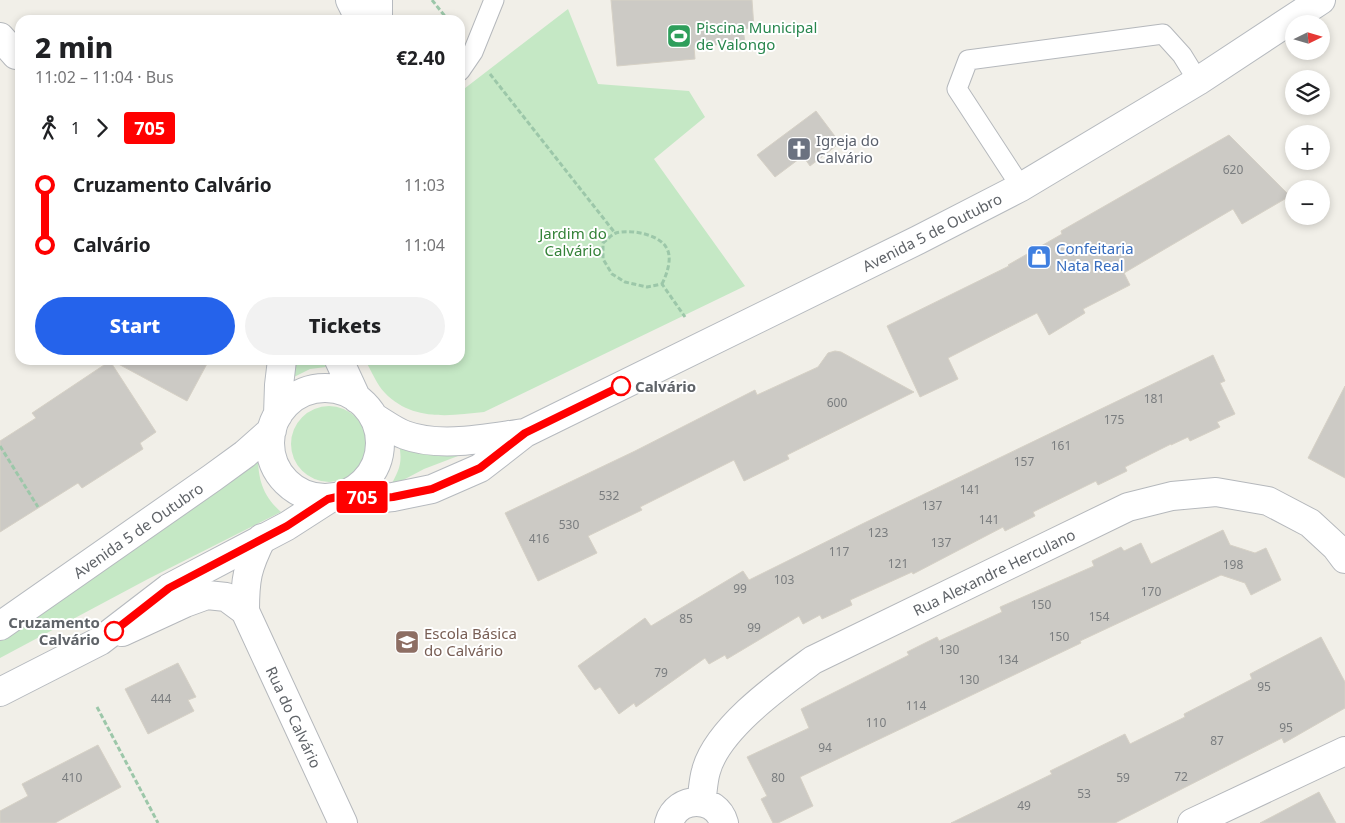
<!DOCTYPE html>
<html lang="en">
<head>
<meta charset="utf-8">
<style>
	:root { --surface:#fff; --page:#f2f2f2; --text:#202124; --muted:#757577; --accent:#2563eb }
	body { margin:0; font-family:"Noto Sans",sans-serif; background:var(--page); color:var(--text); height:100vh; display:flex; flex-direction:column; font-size:19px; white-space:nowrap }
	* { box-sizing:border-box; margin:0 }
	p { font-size:16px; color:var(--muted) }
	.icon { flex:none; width:28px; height:28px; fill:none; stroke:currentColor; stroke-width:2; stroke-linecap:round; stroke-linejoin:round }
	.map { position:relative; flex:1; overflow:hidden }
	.drawer { position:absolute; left:15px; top:15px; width:450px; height:350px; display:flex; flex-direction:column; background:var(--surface); border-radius:15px; box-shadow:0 2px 8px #0003 }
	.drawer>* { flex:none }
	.badge { padding:0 10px; border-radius:4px; font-size:18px; line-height:32px }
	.needle { width:32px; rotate:85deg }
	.fabs { position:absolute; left:1285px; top:15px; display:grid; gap:10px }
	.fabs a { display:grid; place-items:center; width:45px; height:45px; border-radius:50%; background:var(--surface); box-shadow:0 2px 8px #0003; font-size:25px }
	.map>.badge { position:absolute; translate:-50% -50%; box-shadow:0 0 0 2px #fff }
	.legs { display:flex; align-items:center; gap:8px; height:55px; padding:0 20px; font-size:16px }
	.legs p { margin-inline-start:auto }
	.head { display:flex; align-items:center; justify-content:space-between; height:85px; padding:0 20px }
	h1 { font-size:28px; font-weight:800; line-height:38px }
	.button { display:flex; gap:10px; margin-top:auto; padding:10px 20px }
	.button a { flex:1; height:58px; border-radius:30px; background:var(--accent); color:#fff; font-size:20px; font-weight:800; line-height:58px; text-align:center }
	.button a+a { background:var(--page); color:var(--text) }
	ul { padding:0 20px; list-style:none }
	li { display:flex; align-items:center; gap:18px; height:60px; font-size:19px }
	li i { display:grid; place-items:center; width:8px; height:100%; margin:0 6px; background:currentColor }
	li i::after { content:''; width:12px; height:12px; margin:-6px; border:4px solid; border-radius:50%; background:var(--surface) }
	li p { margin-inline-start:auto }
	li:first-child i { background:linear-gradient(#0000 50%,currentColor 0) }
	li:last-child i { background:linear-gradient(currentColor 50%,#0000 0) }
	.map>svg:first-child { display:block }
	.green { fill:#c5e8c5 }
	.building { fill:#cccac5; stroke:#d6d1c6 }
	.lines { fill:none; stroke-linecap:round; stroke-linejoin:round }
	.lane-casing { stroke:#b5b8bc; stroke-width:21 }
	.street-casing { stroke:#b5b8bc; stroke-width:30 }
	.secondary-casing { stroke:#b6babf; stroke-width:30 }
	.path { stroke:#9cc7a9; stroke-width:3; stroke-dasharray:5 2.5; stroke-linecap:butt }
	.lane { stroke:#fff; stroke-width:19 }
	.street { stroke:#fff; stroke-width:28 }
	.secondary { stroke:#fff; stroke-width:28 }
	.line-1-casing { stroke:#fff; stroke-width:11 }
	.line-1 { stroke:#f00; stroke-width:8 }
	.stop-1-dot { fill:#fff; stroke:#f00; stroke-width:2.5 }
	.labels { text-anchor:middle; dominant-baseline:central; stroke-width:4; stroke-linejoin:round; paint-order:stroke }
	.number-label { font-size:12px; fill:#7a7d7f }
	.leisure-label { font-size:15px; fill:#27864d; stroke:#fff; text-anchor:start }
	.worship-label { font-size:15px; fill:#5b616d; stroke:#fff; text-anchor:start }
	.street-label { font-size:15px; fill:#5f6368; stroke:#fff }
	.park-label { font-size:15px; fill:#348238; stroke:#fff }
	.shop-label { font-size:15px; fill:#366cbe; stroke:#fff; text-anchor:start }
	.stop-label { font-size:15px; font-weight:bold; fill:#5f6368; stroke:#fff; text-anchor:start }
	.education-label { font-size:15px; fill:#785e54; stroke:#fff; text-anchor:start }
</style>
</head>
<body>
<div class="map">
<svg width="1345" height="823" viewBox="0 0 1345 823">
	<rect width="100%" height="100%" fill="#f1efe8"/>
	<path class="green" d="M568,9L598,84L689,91L705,117L654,159L745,286L484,412C449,416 412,421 385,393C377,385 371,370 365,360H460V92Z
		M295,360H321L326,367L310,369L292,378Z
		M291 444a38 38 0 1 1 76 0a38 38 0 1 1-76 0Z
		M399,444C420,455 434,456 458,456L424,469L390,487C399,470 403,464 399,444Z
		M258,456C258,480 263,496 281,512L148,579L0,658V641L179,517Z"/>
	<path class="building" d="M611,0H752L754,28L743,29L745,42L694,47L695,59L617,66Z
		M816,111L840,143L810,166L803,156L775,177L757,155Z
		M1229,135L1290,196L1242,224L1233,209L1124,273L1130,285L1083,309L1085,313L1049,335L1037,313L948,358L958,379L920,397L887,326L1009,266L1008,265L1062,234L1061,231Z
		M835,351L841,352L914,392L787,455L789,459L744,481L734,460L640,507L642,510L588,536L597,553L538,581L505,513L635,451L755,390L757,395L818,367L828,353Z
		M1213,355L1225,381L1220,383L1235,414L1217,422L1220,427L1190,441L1188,437L1171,445V444L1125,467L1127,471L1098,485L1096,481L1033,512L1035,516L1005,531L1003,527L913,574L912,572L850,600L852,605L822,619L820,615L803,624L799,616L727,659L725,655L709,664L705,658L636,707L634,703L619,714L600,687L595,690L578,666L645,618L651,626L743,571L749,580L862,524Z
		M111,360H209L187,401Z
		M110,361L156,432L140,443L143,449L82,488L78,483L0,532V441L36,418L32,413Z
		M1345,386V478L1308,458Z
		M1223,530L1230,545L1255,553L1266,548L1281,580L1251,595L1245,583L1221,575L1080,641L1081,643L800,777L813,806L778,823H773L761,799L767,796L747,757L809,728L801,709L909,655L907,652L937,637L939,641L1002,612L1000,607L1094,566L1092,561L1121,547L1124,551L1141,543L1151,564Z
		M1321,637L1345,682V708L1284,743L1282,738L1115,823H951L1052,774L1050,771L1125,734L1130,744L1185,717L1184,714L1252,679L1250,674Z
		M178,663L196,697L188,700L194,711L148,734L125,689Z
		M98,745L121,787L55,823H0V811L28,796L22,784Z
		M1319,792L1336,823H1260Z"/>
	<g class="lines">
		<defs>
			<path id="lane" d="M460,71L473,52L494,0
				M1021,187L957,89L968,60L1163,34L1182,55L1198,81"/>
			<path id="street" d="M0,37L16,55
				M262,538C247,568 245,579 245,611L343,823
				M122,632L185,603L207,595L226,597L245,611
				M701,802C703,792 703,781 706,771C717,729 779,685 813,660L1128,507L1172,496L1216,492L1268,501L1310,523L1336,547L1345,559
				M669,823C677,795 716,795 724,823
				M1192,823L1345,751"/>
			<path id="secondary" d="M350,0L360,20
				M378,20V0
				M339,360L357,399
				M270 443a55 55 0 1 1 110 0a55 55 0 1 1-110 0Z
				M278,415L279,385L282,360
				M375,418C384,423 394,431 405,435C440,448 487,438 524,433
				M346,495L373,499L393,497L432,489L480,468L525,433L918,240L1021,187L1198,81L1321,0
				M0,626L212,478L245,454L272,430
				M0,692L100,641L169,588L287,526L329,499"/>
		</defs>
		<use href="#lane" class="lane-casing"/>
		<use href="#street" class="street-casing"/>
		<use href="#secondary" class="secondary-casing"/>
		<path class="path" d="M432,0L448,20
			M490,74L615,233
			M662,284C667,274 673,257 666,247C658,234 630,229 616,233C611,235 607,240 603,243V259L612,274L625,282L647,287L662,284L685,317
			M0,446L38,507
			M97,707L158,823"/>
		<use href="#lane" class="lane"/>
		<use href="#street" class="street"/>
		<use href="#secondary" class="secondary"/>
	</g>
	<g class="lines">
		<defs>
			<path id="line-1" d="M114,631L169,588L287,526L328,499L346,495L373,499L393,497L432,489L480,468L525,433L621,386"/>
		</defs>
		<use href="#line-1" class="line-1-casing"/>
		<use href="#line-1" class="line-1"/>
	</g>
	<defs>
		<symbol id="stadium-square" viewBox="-11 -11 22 22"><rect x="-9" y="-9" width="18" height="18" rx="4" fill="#2e9e5b" stroke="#fff"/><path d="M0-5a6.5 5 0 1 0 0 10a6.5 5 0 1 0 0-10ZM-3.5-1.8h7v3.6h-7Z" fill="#fff"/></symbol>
		<symbol id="church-square" viewBox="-11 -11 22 22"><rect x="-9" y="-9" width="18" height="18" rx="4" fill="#6b7280" stroke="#fff"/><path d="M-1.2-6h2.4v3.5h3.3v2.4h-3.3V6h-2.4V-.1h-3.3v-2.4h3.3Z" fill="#fff"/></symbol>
		<symbol id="shop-square" viewBox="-11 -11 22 22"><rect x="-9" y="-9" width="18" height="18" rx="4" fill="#3f7fe0" stroke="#fff"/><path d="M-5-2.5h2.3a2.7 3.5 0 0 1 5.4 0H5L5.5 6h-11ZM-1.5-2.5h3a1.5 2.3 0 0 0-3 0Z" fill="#fff"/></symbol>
		<symbol id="school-square" viewBox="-11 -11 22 22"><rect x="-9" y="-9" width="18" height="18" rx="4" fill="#8d6e63" stroke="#fff"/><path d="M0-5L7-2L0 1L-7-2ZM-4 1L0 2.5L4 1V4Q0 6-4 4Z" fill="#fff"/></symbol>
	</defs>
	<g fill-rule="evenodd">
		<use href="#stadium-square" x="665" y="22" width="28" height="28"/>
		<use href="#church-square" x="785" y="135" width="28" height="28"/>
		<use href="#shop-square" x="1025" y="243" width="28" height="28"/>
		<use href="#school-square" x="393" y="628" width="28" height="28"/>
	</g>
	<g class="stop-1-dot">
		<circle cx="621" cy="386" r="9"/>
		<circle cx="114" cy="631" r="9"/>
	</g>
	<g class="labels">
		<g class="number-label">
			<text x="1233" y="169">620</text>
			<text x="1154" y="398">181</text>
			<text x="837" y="402">600</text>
			<text x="1114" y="419">175</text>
			<text x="1061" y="445">161</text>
			<text x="1024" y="461">157</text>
			<text x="970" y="489">141</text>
			<text x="609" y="495">532</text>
			<text x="932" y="505">137</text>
			<text x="989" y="519">141</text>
			<text x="569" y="524">530</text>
			<text x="878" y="532">123</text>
			<text x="539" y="538">416</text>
			<text x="941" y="542">137</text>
			<text x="839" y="551">117</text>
			<text x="898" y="563">121</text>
			<text x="1233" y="564">198</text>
			<text x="784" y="579">103</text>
			<text x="740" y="588">99</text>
			<text x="1151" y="591">170</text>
			<text x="1041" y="604">150</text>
			<text x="1099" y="616">154</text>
			<text x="686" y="618">85</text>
			<text x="754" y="627">99</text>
			<text x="1059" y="636">150</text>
			<text x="949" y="649">130</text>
			<text x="1008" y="659">134</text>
			<text x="661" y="672">79</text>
			<text x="969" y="679">130</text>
			<text x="1264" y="686">95</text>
			<text x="161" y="698">444</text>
			<text x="916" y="705">114</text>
			<text x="876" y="722">110</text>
			<text x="1286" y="727">95</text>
			<text x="1217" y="740">87</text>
			<text x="825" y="747">94</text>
			<text x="1181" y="776">72</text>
			<text x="72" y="777">410</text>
			<text x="778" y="777">80</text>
			<text x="1123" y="777">59</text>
			<text x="1084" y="793">53</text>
			<text x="1024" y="805">49</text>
		</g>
		<g class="leisure-label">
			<text x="696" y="27">Piscina Municipal<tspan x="696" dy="17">de Valongo</tspan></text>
		</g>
		<g class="worship-label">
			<text x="816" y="140">Igreja do<tspan x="816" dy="17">Calvário</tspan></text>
		</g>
		<g class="street-label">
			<text transform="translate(932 232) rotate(-27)">Avenida 5 de Outubro</text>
			<text transform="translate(138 530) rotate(-35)">Avenida 5 de Outubro</text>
			<text transform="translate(994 572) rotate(-26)">Rua Alexandre Herculano</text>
			<text transform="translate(294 717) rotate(65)">Rua do Calvário</text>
		</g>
		<g class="park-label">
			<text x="573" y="233">Jardim do<tspan x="573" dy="17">Calvário</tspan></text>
		</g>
		<g class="shop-label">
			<text x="1056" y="248">Confeitaria<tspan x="1056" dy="17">Nata Real</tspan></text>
		</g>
		<g class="stop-label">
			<text x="635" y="386">Calvário</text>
			<text x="100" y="622" text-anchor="end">Cruzamento<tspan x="100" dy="17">Calvário</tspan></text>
		</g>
		<g class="education-label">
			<text x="424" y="633">Escola Básica<tspan x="424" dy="17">do Calvário</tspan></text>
		</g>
	</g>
</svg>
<div class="fabs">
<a><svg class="needle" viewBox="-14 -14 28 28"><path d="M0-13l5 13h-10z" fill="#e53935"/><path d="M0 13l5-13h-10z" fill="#757577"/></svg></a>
<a><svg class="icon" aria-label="layers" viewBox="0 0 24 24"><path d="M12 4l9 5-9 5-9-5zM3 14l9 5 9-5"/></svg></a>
<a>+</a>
<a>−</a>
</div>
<b class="badge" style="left:362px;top:497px;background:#f00;color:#fff">705</b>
<section class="drawer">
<div class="head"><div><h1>2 min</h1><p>11:02 – 11:04 · Bus</p></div><b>€2.40</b></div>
<div class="legs"><svg class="icon" aria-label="walk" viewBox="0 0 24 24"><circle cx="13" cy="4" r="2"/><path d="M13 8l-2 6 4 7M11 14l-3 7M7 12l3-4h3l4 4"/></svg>1<svg class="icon" aria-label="forward" viewBox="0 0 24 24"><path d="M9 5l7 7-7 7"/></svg><b class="badge" style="background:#f00;color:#fff">705</b></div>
<ul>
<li><i style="color:#f00"></i><b>Cruzamento Calvário</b><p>11:03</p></li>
<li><i style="color:#f00"></i><b>Calvário</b><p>11:04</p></li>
</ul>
<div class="button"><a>Start</a><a>Tickets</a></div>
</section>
</div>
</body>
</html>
